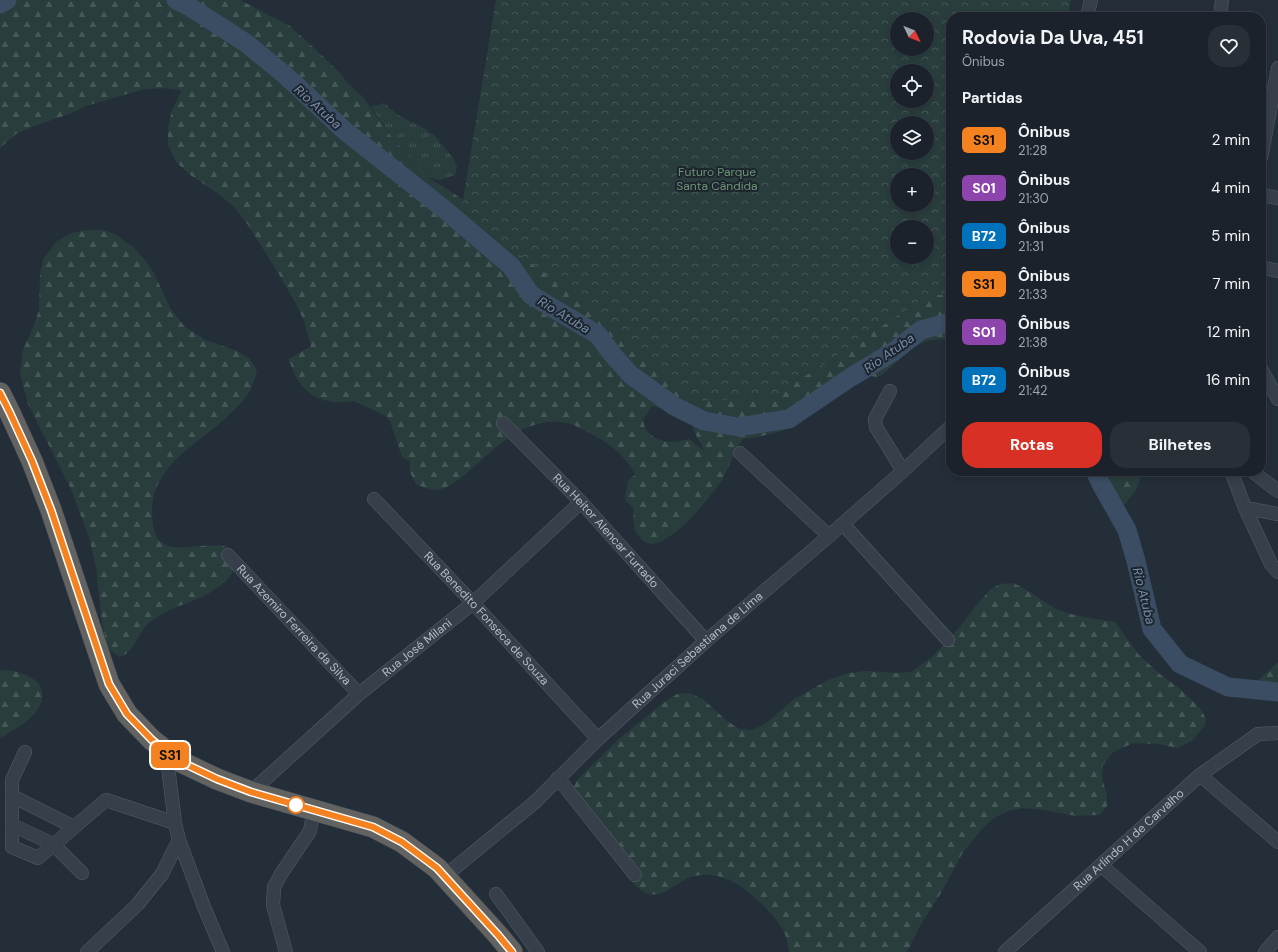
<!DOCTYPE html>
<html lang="pt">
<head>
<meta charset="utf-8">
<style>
	:root { --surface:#1b222b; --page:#282f37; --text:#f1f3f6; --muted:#a0a4a9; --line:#393f47; --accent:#d93025 }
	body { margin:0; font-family:"DM Sans",sans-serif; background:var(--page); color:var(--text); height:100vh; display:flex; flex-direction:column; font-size:15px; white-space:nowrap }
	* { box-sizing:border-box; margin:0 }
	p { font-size:13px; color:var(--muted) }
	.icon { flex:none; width:22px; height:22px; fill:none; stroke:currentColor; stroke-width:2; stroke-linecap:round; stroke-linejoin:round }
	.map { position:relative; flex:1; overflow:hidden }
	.drawer { position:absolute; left:946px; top:12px; width:320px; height:464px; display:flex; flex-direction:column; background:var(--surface); border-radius:16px; box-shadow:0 2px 6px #0003,0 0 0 1px var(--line) }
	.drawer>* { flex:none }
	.badge { padding:0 8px; border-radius:6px; font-size:14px; line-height:26px }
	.needle { width:26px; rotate:133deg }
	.tools { position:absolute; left:890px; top:12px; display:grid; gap:8px }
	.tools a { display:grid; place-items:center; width:44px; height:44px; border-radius:50%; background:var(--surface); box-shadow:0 2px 6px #0003,0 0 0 1px var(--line); font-size:20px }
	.map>.badge { position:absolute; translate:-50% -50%; box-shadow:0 0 0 2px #fff }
	h2 { padding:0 16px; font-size:15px; line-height:36px }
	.round { display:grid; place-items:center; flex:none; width:42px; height:42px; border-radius:16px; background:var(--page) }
	.head { display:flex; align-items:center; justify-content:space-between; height:68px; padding:0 16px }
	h1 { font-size:19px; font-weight:700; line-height:30px }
	.action { display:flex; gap:8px; margin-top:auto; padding:8px 16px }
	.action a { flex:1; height:46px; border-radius:16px; background:var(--accent); color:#fff; font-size:16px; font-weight:700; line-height:46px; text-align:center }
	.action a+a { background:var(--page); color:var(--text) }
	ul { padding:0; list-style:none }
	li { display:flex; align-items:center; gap:12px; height:48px; padding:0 16px }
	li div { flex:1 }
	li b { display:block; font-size:15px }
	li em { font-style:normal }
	li .badge { min-width:44px; font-weight:700; text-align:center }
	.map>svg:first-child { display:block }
	.grass { fill:url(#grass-tufts) }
	.forest { fill:url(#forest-firs); fill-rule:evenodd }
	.park { fill:url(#park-crowns); fill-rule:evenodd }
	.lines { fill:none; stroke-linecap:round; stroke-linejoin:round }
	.river { stroke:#3a4d62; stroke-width:19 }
	.minor-casing { stroke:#555e68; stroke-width:14 }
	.trunk-casing { stroke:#424b55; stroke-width:22 }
	.minor { stroke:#37404a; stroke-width:13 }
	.trunk { stroke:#626260; stroke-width:21 }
	.line-casing { stroke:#fff; stroke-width:9 }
	.line { stroke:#f58220; stroke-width:6 }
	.stop-dot { fill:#fff; stroke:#f58220; stroke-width:2 }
	.labels { text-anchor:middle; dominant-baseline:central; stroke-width:4; stroke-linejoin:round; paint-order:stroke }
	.park-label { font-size:12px; fill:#6b9573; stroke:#1d252f }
	.street-label { font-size:12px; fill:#b3bbc6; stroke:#1d252f }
	.water-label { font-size:13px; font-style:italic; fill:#758da8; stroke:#1d252f }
</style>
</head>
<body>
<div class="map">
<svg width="1278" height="952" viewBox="0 0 1278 952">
	<defs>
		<pattern id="grass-tufts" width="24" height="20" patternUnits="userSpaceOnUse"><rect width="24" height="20" fill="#293d3d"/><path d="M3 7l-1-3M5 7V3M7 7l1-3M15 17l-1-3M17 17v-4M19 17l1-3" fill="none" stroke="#465758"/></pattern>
		<pattern id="forest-firs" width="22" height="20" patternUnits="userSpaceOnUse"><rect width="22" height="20" fill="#293d3d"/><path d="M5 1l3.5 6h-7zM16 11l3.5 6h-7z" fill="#465758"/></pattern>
		<pattern id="park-crowns" width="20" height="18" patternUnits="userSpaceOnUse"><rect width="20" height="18" fill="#293d3d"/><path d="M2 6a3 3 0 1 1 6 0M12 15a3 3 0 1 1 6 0" fill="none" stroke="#465758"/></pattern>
	</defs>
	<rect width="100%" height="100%" fill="#242e39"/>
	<path class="grass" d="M384,103L398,115L425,129L435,136L454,159L457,167L455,175L440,180L434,179L395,142L371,107Z"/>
	<path class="forest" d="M0,0H240L290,26L315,49L342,75L345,81L362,96L395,142L434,179L427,177L450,191L485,215L951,271V339L931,340L920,344L911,349L882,375L876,377L871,376L858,380L834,398L782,431L758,437L743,439C733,451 730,467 722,480C712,495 668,551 647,543C644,542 640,538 638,535C633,531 633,515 634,509L625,500L628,480L635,475C629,459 611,445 597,437C586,431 573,423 561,422C523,418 494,449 468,472C459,480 445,491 433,490C428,489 421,486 416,484L410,472V461L402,457L390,421L386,416L360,404L355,401C330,404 309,401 296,377C293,372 291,365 289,359L311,346L304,321L296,304L280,276L248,225L234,207L220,195L189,174L176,162L168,145V127L172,110L181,92L180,90L161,88L141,90L86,106L69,114L34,126L16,134L0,148ZM652,406L664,409L692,424C694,436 702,442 705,453L703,450L689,439C683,440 676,442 670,442C656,441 645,434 643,420Z
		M85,230H101L115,234L133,247L145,260L154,273L170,308L185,327L206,340L237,351L250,359L257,371C255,377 253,385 250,391C246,398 236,409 230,414C199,445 152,463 152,513C152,520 154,534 158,539C172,557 212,539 229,548C232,550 235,555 237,558C236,562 235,568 233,572C215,600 176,602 151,621C141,628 137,645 127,653C125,655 122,656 119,657L108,648L102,624L96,567L89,537L71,489L28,404L20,374L23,350L34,325L39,310L40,273L44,258L57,241L72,233Z
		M1107,471H1143L1136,490L1121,509Z
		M1013,583C1030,590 1043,603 1059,610C1077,617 1097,619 1115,622L1139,655L1161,675L1179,688L1201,709L1206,719L1205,725L1192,741L1177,748L1158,744L1133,743L1112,753L1103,765L1102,778L1107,795V806L1099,815L1076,816L1044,810L1023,808L1008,811L994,818L982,829L963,852L941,893L920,926L907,952H789C788,947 788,942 786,937C782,925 773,916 765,907C745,887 721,868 691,877C676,882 663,900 646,893C632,887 618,862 609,849C596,831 583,813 570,795L577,780L590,767L620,738L662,704L677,694L690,693L704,700L727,721L740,729L752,730L766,723L793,700L828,680L849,673L866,671L896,673L911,672L931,658L959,628L979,602L991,589L1000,584Z
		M1278,662V691L1251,687Z
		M0,670C20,670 51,679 40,705C34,719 13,731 0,738Z"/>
	<path class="park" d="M496,0H1071L1068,17H951V296L931,294L773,397L698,401L608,320L461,212ZM897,19H927V49H897ZM897,71H927V101H897ZM897,123H927V153H897ZM897,175H927V205H897ZM897,227H927V257H897Z"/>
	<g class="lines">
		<path class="river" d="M176,0L190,7L246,43L285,75L345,131L444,209L511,266L531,295L598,335L612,354L631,375L674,406L704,421L738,427L789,419L851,377L893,352L921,330L947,323H951
			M0,4L7,0
			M1095,471L1101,484L1127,530L1136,561L1152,629L1180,664L1228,687L1278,692"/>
		<defs>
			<g id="minor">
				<path d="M1087,17L1091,0"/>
				<path d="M1220,17L1222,0"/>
				<path d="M1261,158L1278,68"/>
				<path d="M1261,195L1278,198"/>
				<path d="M1261,267L1278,271"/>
				<path d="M1261,369L1278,399"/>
				<path d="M890,391L875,419L876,427L903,471"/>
				<path id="s1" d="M503,423L581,502L706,641"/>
				<path d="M740,453L829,536"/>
				<path d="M1231,471L1245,508L1271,564L1278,572"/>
				<path d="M1253,471L1257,475L1278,491"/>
				<path id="s2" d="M374,499L473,603L598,739"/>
				<path d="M1245,508L1278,514"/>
				<path d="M843,524L948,640"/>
				<path id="s3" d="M228,555L359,694"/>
				<path d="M25,752L12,780V847L38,858L106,800L175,823"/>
				<path d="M1200,775L1278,842"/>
				<path d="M558,778L635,875"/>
				<path id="s4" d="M251,792L359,694L473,603L581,502"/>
				<path d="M12,796L74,827"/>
				<path d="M12,825L53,844L82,873"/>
				<path d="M179,840L204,907L223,952"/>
				<path d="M1102,866L1200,952"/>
				<path id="s5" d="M445,876L535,802L598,739L706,641L829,536L903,471L951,426"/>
				<path d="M496,894L538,952"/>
				<path d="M87,952L137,905L162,874L179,840L175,823L166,751"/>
				<path d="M286,952L273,905L274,887L281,874L310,831L314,810"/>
				<path id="s6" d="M1005,952L1200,775L1258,734L1278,733"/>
				<path d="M1265,952L1278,937"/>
			</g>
			<path id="trunk" d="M0,393L10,413L32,461L51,510L109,684L127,714L152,740L166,751L179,761L217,779L251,792L373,827L402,842L437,868L498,935L512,952"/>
		</defs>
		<use href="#minor" class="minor-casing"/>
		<use href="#trunk" class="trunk-casing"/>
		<use href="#minor" class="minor"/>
		<use href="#trunk" class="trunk"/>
	</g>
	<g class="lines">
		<defs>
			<path id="line" d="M0,393L10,413L32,461L51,510L109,684L127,714L152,740L166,751L179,761L217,779L251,792L373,827L402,842L437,868L498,935L512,952"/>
		</defs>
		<use href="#line" class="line-casing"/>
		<use href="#line" class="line"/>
	</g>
	<circle class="stop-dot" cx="296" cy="805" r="8"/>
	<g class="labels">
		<g class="park-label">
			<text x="717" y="172">Futuro Parque<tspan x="717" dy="14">Santa Cândida</tspan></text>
		</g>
		<g class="street-label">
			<text stroke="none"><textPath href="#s1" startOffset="149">Rua Heitor Alencar Furtado</textPath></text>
			<text stroke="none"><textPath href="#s2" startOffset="164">Rua Benedito Fonseca de Souza</textPath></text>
			<text stroke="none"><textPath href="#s3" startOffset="96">Rua Azemiro Ferreira da Silva</textPath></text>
			<text stroke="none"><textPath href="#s4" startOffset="220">Rua José Milani</textPath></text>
			<text stroke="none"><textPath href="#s5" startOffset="339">Rua Juraci Sebastiana de Lima</textPath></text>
			<text stroke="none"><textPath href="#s6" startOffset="167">Rua Arlindo H de Carvalho</textPath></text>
		</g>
		<g class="water-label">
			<text transform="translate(318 107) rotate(42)">Rio Atuba</text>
			<text transform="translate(564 315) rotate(31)">Rio Atuba</text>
			<text transform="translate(889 353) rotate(-35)">Rio Atuba</text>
			<text transform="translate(1144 596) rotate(76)">Rio Atuba</text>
		</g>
	</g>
</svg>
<div class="tools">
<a><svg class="needle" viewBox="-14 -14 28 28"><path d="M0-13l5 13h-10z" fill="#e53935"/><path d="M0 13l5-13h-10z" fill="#a0a4a9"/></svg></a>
<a><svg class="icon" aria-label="locate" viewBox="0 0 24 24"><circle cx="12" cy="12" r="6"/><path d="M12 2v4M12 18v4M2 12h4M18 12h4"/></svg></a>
<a><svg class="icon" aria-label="layers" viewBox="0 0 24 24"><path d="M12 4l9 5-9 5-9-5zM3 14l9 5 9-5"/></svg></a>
<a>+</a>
<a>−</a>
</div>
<b class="badge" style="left:170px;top:755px;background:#f58220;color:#111">S31</b>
<section class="drawer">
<div class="head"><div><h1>Rodovia Da Uva, 451</h1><p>Ônibus</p></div><a class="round"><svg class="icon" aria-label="heart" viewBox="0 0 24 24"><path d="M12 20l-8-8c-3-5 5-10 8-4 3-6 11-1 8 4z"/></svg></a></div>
<h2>Partidas</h2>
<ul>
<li><span class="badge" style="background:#f58220;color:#111">S31</span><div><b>Ônibus</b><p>21:28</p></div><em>2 min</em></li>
<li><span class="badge" style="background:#8e44ad;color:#fff">S01</span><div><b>Ônibus</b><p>21:30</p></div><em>4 min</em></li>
<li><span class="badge" style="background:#0072bc;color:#fff">B72</span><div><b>Ônibus</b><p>21:31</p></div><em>5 min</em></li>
<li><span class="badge" style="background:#f58220;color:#111">S31</span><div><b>Ônibus</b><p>21:33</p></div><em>7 min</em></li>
<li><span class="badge" style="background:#8e44ad;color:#fff">S01</span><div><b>Ônibus</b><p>21:38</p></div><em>12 min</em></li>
<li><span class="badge" style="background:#0072bc;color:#fff">B72</span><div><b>Ônibus</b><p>21:42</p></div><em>16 min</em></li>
</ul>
<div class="action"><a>Rotas</a><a>Bilhetes</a></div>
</section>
</div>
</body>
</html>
